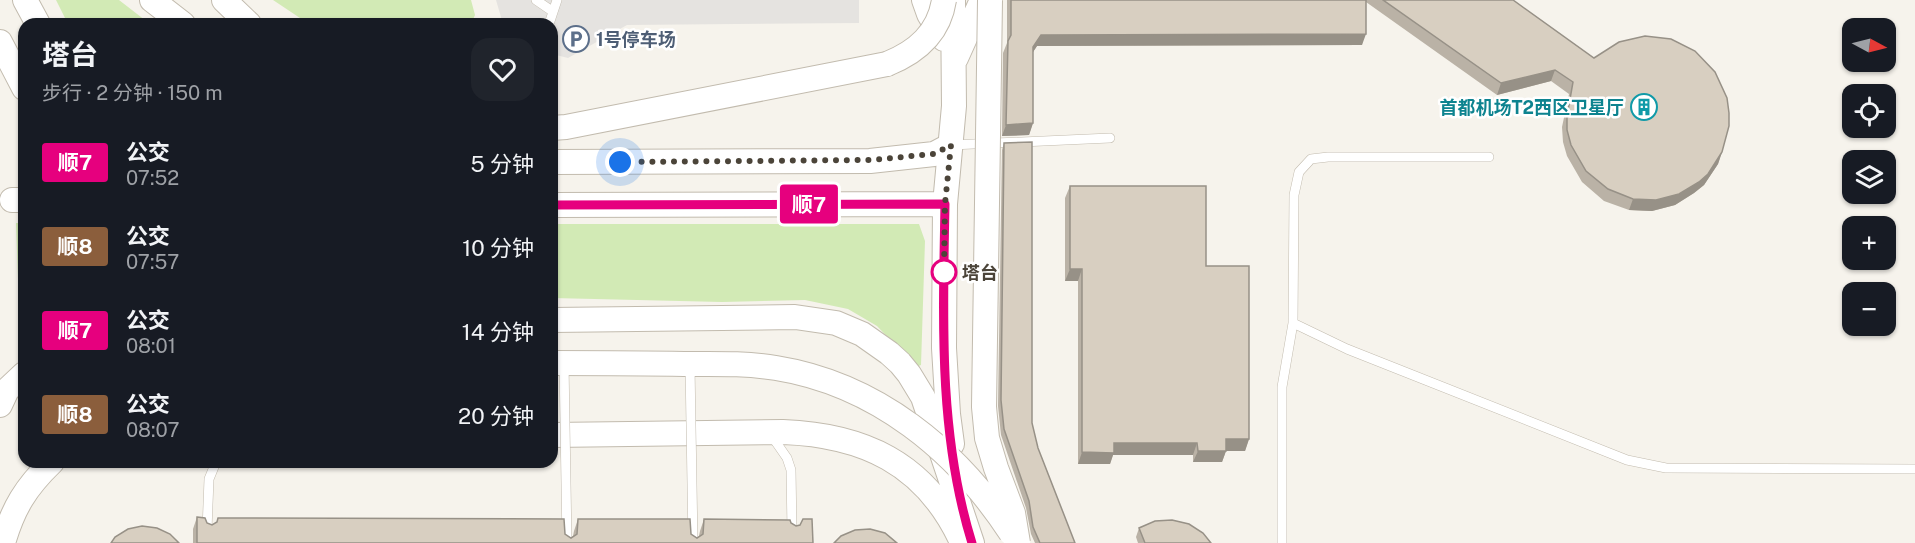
<!DOCTYPE html>
<html lang="zh">
<head>
<meta charset="utf-8">
<style>
	:root { --surface:#171b24; --page:#20242c; --text:#f1f3f6; --muted:#9ea1a6 }
	body { margin:0; font-family:"Public Sans","Noto Sans SC",sans-serif; background:var(--page); color:var(--text); height:100vh; display:flex; flex-direction:column; font-size:22px; white-space:nowrap }
	* { box-sizing:border-box; margin:0 }
	p { font-size:20px; color:var(--muted) }
	.icon { flex:none; width:33px; height:33px; fill:none; stroke:currentColor; stroke-width:2; stroke-linecap:round; stroke-linejoin:round }
	.map { position:relative; flex:1; overflow:hidden }
	.panel { position:absolute; left:18px; top:18px; width:540px; height:450px; display:flex; flex-direction:column; background:var(--surface); border-radius:18px; box-shadow:0 2px 4px #0004 }
	.panel>* { flex:none }
	.badge { padding:0 12px; border-radius:4px; font-size:21px; line-height:39px }
	.needle { width:39px; rotate:97deg }
	.controls { position:absolute; left:1842px; top:18px; display:grid; gap:12px }
	.controls a { display:grid; place-items:center; width:54px; height:54px; border-radius:12px; background:var(--surface); box-shadow:0 2px 4px #0004; font-size:30px }
	.you { position:absolute; width:30px; height:30px; margin:-15px; border:4px solid #fff; border-radius:50%; background:#1a73e8; box-shadow:0 0 0 9px #1a73e833 }
	.map>.badge { position:absolute; translate:-50% -50%; box-shadow:0 0 0 3px #fff }
	.round { display:grid; place-items:center; flex:none; width:63px; height:63px; border-radius:18px; background:var(--page) }
	.summary { display:flex; align-items:center; justify-content:space-between; height:102px; padding:0 24px }
	h1 { font-size:28px; font-weight:700; line-height:45px }
	ul { padding:0; list-style:none }
	li { display:flex; align-items:center; gap:18px; height:84px; padding:0 24px }
	li div { flex:1 }
	li b { display:block; font-size:22px }
	li em { font-style:normal }
	li .badge { min-width:66px; font-weight:700; text-align:center }
	.map>svg:first-child { display:block }
	.green { fill:#d2eab5 }
	.parking { fill:#e5e3e0 }
	.lines { fill:none; stroke-linecap:round; stroke-linejoin:round }
	.service-casing { stroke:#c2bbae; stroke-width:10 }
	.tertiary-casing { stroke:#c2bbae; stroke-width:26 }
	.service { stroke:#fff; stroke-width:9 }
	.tertiary { stroke:#fff; stroke-width:24 }
	.service-bridge-casing { stroke:#c2bbae; stroke-width:10; stroke-linecap:butt }
	.tertiary-bridge-casing { stroke:#c2bbae; stroke-width:26; stroke-linecap:butt }
	.service-bridge { stroke:#fff; stroke-width:9 }
	.tertiary-bridge { stroke:#fff; stroke-width:24 }
	.wall { fill:#bab2a6 }
	.shaded-wall { fill:#979187 }
	.building { fill:#d8cfc1; stroke:#979187; stroke-width:1.5 }
	.line-casing { stroke:#fff; stroke-width:14 }
	.line { stroke:#e6007e; stroke-width:9 }
	.walk { stroke:#4b4439; stroke-width:6; stroke-dasharray:0 10.8 }
	.stop-dot { fill:#fff; stroke:#e6007e; stroke-width:3 }
	.labels { text-anchor:middle; dominant-baseline:central; stroke-width:5; stroke-linejoin:round; paint-order:stroke }
	.service-label { font-size:18px; font-weight:bold; fill:#4e5e75; stroke:#fff; text-anchor:start }
	.culture-label { font-size:18px; font-weight:bold; fill:#0d838f; stroke:#fff; text-anchor:end }
	.stop-label { font-size:18px; font-weight:bold; fill:#4b4439; stroke:#fff; text-anchor:start }
</style>
</head>
<body>
<div class="map">
<svg width="1915" height="543" viewBox="0 0 1915 543">
	<rect width="100%" height="100%" fill="#f6f3ec"/>
	<path class="green" d="M56,0H119L150,24H68Z
		M273,0H471L475,15L471,24H309Z
		M16,223H24V342L20,335Z
		M552,224H919L925,241L921,365L916,367L877,326L848,309L805,300L722,302L552,298Z"/>
	<path class="parking" d="M496,0H859V23L627,25L568,58L552,54V24H503Z"/>
	<g class="lines">
		<defs>
			<path id="service" d="M536,0L552,11
				M549,24L557,0
				M951,145L1110,138
				M1489,157H1328L1311,159L1299,172L1294,195L1293,323L1347,349L1627,460L1666,468L1915,469
				M771,435L787,458L791,470L792,531
				M207,530L209,479L216,462
				M1282,543V387L1293,323"/>
			<path id="tertiary" d="M25,0L38,24
				M152,0L183,24
				M224,0L249,24
				M924,0L929,14L944,39
				M0,42L24,88
				M956,58L982,0
				M552,128L566,127L887,64
				M552,162L870,161L934,154L951,145
				M12,200H24
				M552,205L945,204
				M552,320L795,317L836,323L862,334L889,353L900,363L909,374L923,397L972,543
				M0,405L7,390L24,374
				M552,435L783,432C863,435 924,463 960,538
				M952,444L948,414L944,348L945,204L954,106L953,0
				M3,543C13,508 26,487 52,462"/>
		</defs>
		<use href="#service" class="service-casing"/>
		<use href="#tertiary" class="tertiary-casing"/>
		<use href="#service" class="service"/>
		<use href="#tertiary" class="tertiary"/>
		<defs>
			<path id="service-bridge" d="M564,363L567,543
				M690,366L693,543"/>
			<path id="tertiary-bridge" d="M990,0L984,407L987,438L996,468L1013,513L1018,543
				M887,64C917,52 939,33 944,0
				M552,363C596,363 640,363 684,364C715,364 746,363 776,368C876,384 957,450 1011,533"/>
		</defs>
		<use href="#service-bridge" class="service-bridge-casing"/>
		<use href="#tertiary-bridge" class="tertiary-bridge-casing"/>
		<use href="#service-bridge" class="service-bridge"/>
		<use href="#tertiary-bridge" class="tertiary-bridge"/>
	</g>
	<path class="wall" d="M1007,0H1513L1722,152L1718,164L1704,185L1694,193L1675,205L1652,211L1629,210L1604,201L1582,182L1567,156L1563,142L1562,127L1569,94L1551,81L1497,95L1366,2L1362,45L1037,46L1033,52V123L1029,135L1002,136L1003,53L1007,43Z
		M1004,143L1032,423L1038,448L1075,543H1035L1031,534L1026,508L1001,435L998,406L1002,150Z
		M1070,186L1206,266L1249,439L1245,451H1226L1222,462H1193V455H1113L1110,464H1078V281H1065V198Z
		M197,517L207,523L212,525L571,538L573,536L574,531L578,519L691,534L697,538L699,536L700,531L704,519L791,523L813,543H193V529Z
		M1139,528L1211,543H1138L1136,537Z"/>
	<path class="shaded-wall" d="M1366,34L1362,45L1037,46L1029,58L1033,47L1041,35Z
		M1555,70L1551,81L1497,95L1501,83Z
		M1033,123L1029,135L1002,136L1006,125Z
		M1722,152L1718,164L1704,185L1694,193L1675,205L1652,211L1629,210L1633,199Z
		M1070,269H1082L1078,281H1065Z
		M1226,439H1249L1245,451H1226L1222,462H1193L1198,451Z
		M1114,443H1197L1193,455H1113L1110,464H1078L1082,452Z"/>
	<path class="building" d="M1011,0H1366V34L1041,35L1033,47V123L1006,125L1008,41L1011,35Z
		M1383,0H1513L1594,58L1619,42L1645,36L1671,39L1695,51L1715,72L1727,98L1729,113V126L1722,152L1708,174L1699,182L1679,194L1656,200L1633,199L1608,189L1586,171L1571,145L1567,130V116L1573,82L1555,70L1501,83Z
		M1032,142V423L1038,448L1075,543H1040L1033,527L1029,501L1004,429L1001,400L1004,143Z
		M1070,186H1206V266H1249V439H1226V451H1198L1197,443H1114V453L1082,452V269H1070Z
		M197,517L205,518L207,523L212,525L217,522L218,518L564,519L565,534L571,538L577,534L578,519H690L691,534L697,538L703,534L704,519L790,520L791,523L796,526L800,525L803,519H812L813,543H197Z
		M1172,520L1189,524L1203,533L1211,543H1145L1139,528L1155,521Z
		M142,526L157,528L170,534L179,543H111L115,537L128,529Z
		M870,529L885,533L897,543H834L841,536L855,530Z"/>
	<g class="lines">
		<defs>
			<path id="line" d="M552,205L945,204C943,317 938,434 972,543"/>
		</defs>
		<use href="#line" class="line-casing"/>
		<use href="#line" class="line"/>
		<path class="walk" d="M620,162L870,160L934,154L951,145L945,204L944,272"/>
	</g>
	<defs>
		<symbol id="parking-ring" viewBox="-11 -11 22 22"><circle r="9.5" fill="#fff" stroke="#5c6f8a" stroke-width="1.5"/><path d="M-3.5-5.5H1a3.5 3.5 0 0 1 0 7H-1V5.5H-3.5ZM-1-3.4V-.6H.8a1.4 1.4 0 0 0 0-2.8Z" fill="#5c6f8a"/></symbol>
		<symbol id="building-ring" viewBox="-11 -11 22 22"><circle r="9.5" fill="#fff" stroke="#0f9aa8" stroke-width="1.5"/><path d="M-4-6H4V6H1V3H-1V6H-4ZM-2.5-4.3h1.7v1.8h-1.7ZM.8-4.3h1.7v1.8H.8ZM-2.5-1h1.7V.8h-1.7ZM.8-1h1.7V.8H.8Z" fill="#0f9aa8"/></symbol>
	</defs>
	<g fill-rule="evenodd">
		<use href="#parking-ring" x="561" y="24" width="30" height="30"/>
		<use href="#building-ring" x="1629" y="92" width="30" height="30"/>
	</g>
	<circle class="stop-dot" cx="944" cy="272" r="12"/>
	<g class="labels">
		<g class="service-label">
			<text x="596" y="39">1号停车场</text>
		</g>
		<g class="culture-label">
			<text x="1624" y="107">首都机场T2西区卫星厅</text>
		</g>
		<g class="stop-label">
			<text x="962" y="272">塔台</text>
		</g>
	</g>
</svg>
<div class="controls">
<a><svg class="needle" viewBox="-14 -14 28 28"><path d="M0-13l5 13h-10z" fill="#e53935"/><path d="M0 13l5-13h-10z" fill="#9ea1a6"/></svg></a>
<a><svg class="icon" aria-label="locate" viewBox="0 0 24 24"><circle cx="12" cy="12" r="6"/><path d="M12 2v4M12 18v4M2 12h4M18 12h4"/></svg></a>
<a><svg class="icon" aria-label="layers" viewBox="0 0 24 24"><path d="M12 4l9 5-9 5-9-5zM3 14l9 5 9-5"/></svg></a>
<a>+</a>
<a>−</a>
</div>
<div class="you" style="left:620px;top:162px"></div>
<b class="badge" style="left:809px;top:204px;background:#e6007e;color:#fff">顺7</b>
<section class="panel">
<div class="summary"><div><h1>塔台</h1><p>步行 · 2 分钟 · 150 m</p></div><a class="round"><svg class="icon" aria-label="heart" viewBox="0 0 24 24"><path d="M12 20l-8-8c-3-5 5-10 8-4 3-6 11-1 8 4z"/></svg></a></div>
<ul>
<li><span class="badge" style="background:#e6007e;color:#fff">顺7</span><div><b>公交</b><p>07:52</p></div><em>5 分钟</em></li>
<li><span class="badge" style="background:#8b5e3c;color:#fff">顺8</span><div><b>公交</b><p>07:57</p></div><em>10 分钟</em></li>
<li><span class="badge" style="background:#e6007e;color:#fff">顺7</span><div><b>公交</b><p>08:01</p></div><em>14 分钟</em></li>
<li><span class="badge" style="background:#8b5e3c;color:#fff">顺8</span><div><b>公交</b><p>08:07</p></div><em>20 分钟</em></li>
</ul>
</section>
</div>
</body>
</html>
